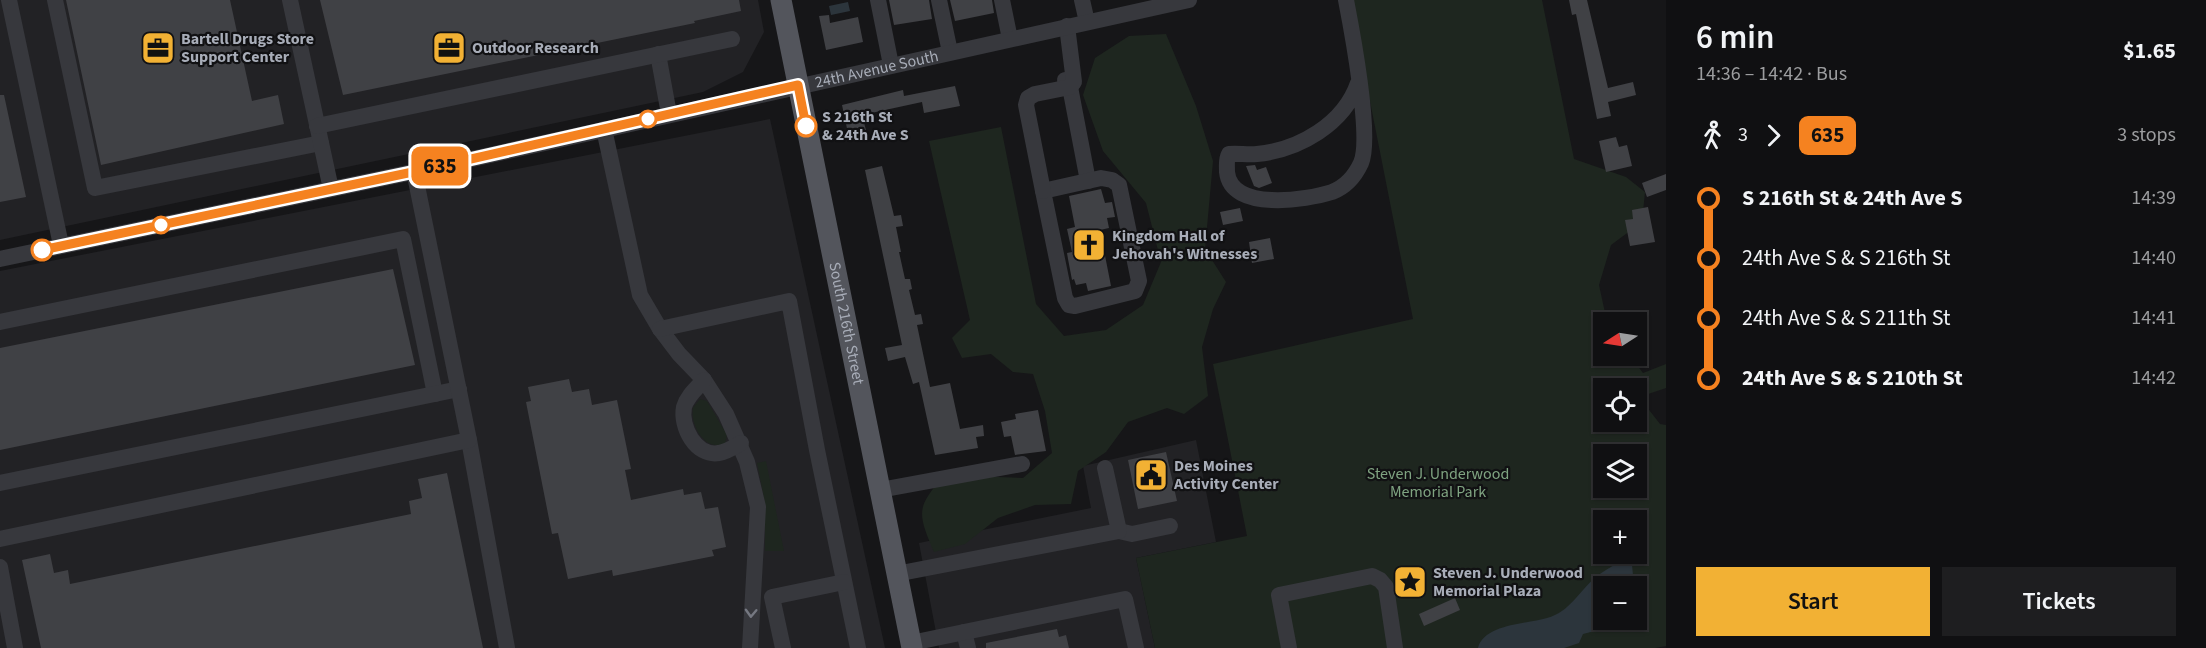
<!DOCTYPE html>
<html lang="en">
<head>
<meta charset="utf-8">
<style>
	:root { --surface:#101012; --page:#1e1e20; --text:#f1f3f6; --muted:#9c9d9f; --line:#303032; --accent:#f2b134 }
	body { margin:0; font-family:"Source Sans 3",sans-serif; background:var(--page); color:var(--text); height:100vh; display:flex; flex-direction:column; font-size:22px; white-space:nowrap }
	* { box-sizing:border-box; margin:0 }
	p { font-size:20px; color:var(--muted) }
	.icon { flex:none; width:33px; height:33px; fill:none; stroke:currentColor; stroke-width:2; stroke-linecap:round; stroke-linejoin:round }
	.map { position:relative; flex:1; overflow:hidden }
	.details { display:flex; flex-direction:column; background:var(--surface); width:540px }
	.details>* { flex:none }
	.badge { padding:0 12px; border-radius:9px; font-size:21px; line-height:39px }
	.needle { width:39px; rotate:258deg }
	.fabs { position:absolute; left:1593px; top:312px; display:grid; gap:12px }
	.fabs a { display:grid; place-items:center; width:54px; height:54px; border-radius:0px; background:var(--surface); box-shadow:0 2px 4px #0004,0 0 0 2px var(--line); font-size:30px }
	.map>.badge { position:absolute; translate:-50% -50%; box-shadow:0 0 0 3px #fff }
	.legs { display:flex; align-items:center; gap:9px; height:66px; padding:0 30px; font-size:20px }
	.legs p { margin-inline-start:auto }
	.overview { display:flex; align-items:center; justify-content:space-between; height:102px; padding:0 30px }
	h1 { font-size:33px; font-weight:600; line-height:45px }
	.button { display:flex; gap:12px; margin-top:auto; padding:12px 30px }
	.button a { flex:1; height:69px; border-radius:0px; background:var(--accent); color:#111; font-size:24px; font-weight:600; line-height:69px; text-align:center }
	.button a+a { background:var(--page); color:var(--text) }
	ul { padding:0 30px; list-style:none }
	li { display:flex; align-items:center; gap:21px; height:60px; font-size:22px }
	li i { display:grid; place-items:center; width:9px; height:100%; margin:0 8px; background:currentColor }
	li i::after { content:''; width:15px; height:15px; margin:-8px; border:4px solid; border-radius:50%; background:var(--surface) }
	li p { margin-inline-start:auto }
	li:first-child i { background:linear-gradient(#0000 50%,currentColor 0) }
	li:last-child i { background:linear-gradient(currentColor 50%,#0000 0) }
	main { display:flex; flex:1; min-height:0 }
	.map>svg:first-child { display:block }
	.built { fill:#222225 }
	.green { fill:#1e261f; fill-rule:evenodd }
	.water { fill:#2c353c }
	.building { fill:#404145 }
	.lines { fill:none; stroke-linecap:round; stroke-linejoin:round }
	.minor { stroke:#37383d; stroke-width:16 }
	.major { stroke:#53555c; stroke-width:21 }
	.oneway { stroke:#757881 }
	.line-1-casing { stroke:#fff; stroke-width:14 }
	.line-1 { stroke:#f58220; stroke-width:9 }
	.stop-1-dot { fill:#fff; stroke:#f58220; stroke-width:3 }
	.labels { text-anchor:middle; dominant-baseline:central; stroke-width:4.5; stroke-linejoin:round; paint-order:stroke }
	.poi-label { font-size:16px; font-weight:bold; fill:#a8adb8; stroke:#111113; text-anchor:start }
	.street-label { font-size:16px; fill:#a8adb8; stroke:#111113 }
	.stop-label { font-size:16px; font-weight:bold; fill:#a8adb8; stroke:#111113; text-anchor:start }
	.park-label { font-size:16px; fill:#7fa381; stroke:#111113 }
</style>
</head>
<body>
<main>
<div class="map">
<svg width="1666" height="648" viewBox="0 0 1666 648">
	<rect width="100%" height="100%" fill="#161618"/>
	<path class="built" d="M0,0H758L764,32L743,72L703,92L0,240Z
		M770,119L885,648H0V271Z
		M1196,440L1216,542L1136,558L1155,648H939L919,543L1091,508L1083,466Z"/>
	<path class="green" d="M1350,0H1542L1574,159L1626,177L1645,192L1642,222L1611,245L1599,285L1607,322H1604V356H1630L1643,373L1666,364V388L1639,397L1660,424L1666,425V646L1655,648H1155L1136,558L1247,536L1213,364L1413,319ZM1604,388H1636V422H1604ZM1604,454H1636V488H1604ZM1604,520H1636V554H1604ZM1604,586H1636V620H1604Z
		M1166,34L1196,106L1213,161L1205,249L1226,282L1213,309L1202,347L1208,396L1184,414L1167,408L1128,422L1106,452L1078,471L1071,504L1035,505L998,518L965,544L934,552C917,512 916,507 945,475L1023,478L1052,453L1045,411L1033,374L1013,372L991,354L962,358L952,338L970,320L929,141L1001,127L1036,304L1064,336L1106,330L1143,305L1161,262L1146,203L1103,151L1083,95L1095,58L1129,36Z
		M700,399L707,401L727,435L725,444C704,452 690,424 693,408Z
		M766,461L784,551H765V503L757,463Z"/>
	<path class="water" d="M848,2L850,11L831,15L829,6Z
		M1623,554H1631L1634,586H1604V620H1636L1637,604L1639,618L1637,620L1583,634L1579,643L1564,648H1478C1484,624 1527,624 1547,618C1570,612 1579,591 1596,577C1605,569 1618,566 1623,554Z"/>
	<path class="building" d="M66,0H230L252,101L278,95L284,124L101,165Z
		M320,0H739L741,11L694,21L695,23L343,95Z
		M889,0H929L932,19L894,25Z
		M950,0H992L994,13L955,21Z
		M1569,0H1587L1608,88L1633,82L1636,95L1608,102L1611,116L1597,119L1576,14L1572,15Z
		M829,15L830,23L858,17L863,42L826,50L819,16Z
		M955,86L960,106L924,113L922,102L862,115L867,134L849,138L842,105L903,90L904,96Z
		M0,95H4L26,197L0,202Z
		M1616,137L1619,147L1627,145L1632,166L1606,172L1599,141Z
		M1255,165L1257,170L1266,167L1272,183L1259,188L1254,186L1246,166Z
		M882,166L894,216L901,215L903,226L896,227L901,252H899L905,279H910L912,289L909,290L915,315L921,314L923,324L917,325L930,387L950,383L960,429L983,425L984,436L976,437L978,448L935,455L919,382L913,384L905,357L888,361L885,348L902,345L865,170Z
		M1666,174V190L1647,197L1642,183Z
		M1101,189L1105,203L1112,202L1115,217L1107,218L1109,228L1100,230L1111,286L1088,291L1086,283L1076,285L1074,279L1072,280L1068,259L1067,253L1072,252L1067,229L1075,227L1069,196Z
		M1648,207L1655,242L1630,246L1625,220L1633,219L1632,210Z
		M1240,208L1243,221L1223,225L1220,212Z
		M1270,238L1274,259L1252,263L1249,242Z
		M393,269L415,365L0,450V348Z
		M569,379L572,392L589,389L592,405L617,400L631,469L625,470L631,500L683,489L684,495L701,492L705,509L718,507L726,547L712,550L714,556L613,576L612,570L568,579L558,533L552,534L526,402L531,401L528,387Z
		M1038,410L1046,451L1015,455L1011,436L1004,437L1001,422L1016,419L1015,414Z
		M1166,452L1177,501L1138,509L1128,460Z
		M447,473L483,648H41L22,560L50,554L54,573L68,570L70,584L411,514L409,501L422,498L418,479Z
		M1455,598L1460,610L1424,626L1419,614Z
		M1057,629L1059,637L1066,635L1069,648H986V643Z"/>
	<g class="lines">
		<g class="minor">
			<path d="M9,0L61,245"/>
			<path d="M55,0L95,188L321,143"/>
			<path d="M290,0L331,189"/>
			<path d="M878,0L891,65"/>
			<path d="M939,0L950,52"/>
			<path d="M1002,0L1010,39"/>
			<path d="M1082,0L1087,22"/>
			<path d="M1346,0C1352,31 1372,138 1361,163C1355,176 1345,187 1332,192C1307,200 1231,212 1227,172C1227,165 1226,159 1229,154C1238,153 1247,155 1257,154C1299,150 1344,124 1358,83"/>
			<path d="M658,54L669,114"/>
			<path d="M1065,80L1070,87L1088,181"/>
			<path d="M317,126L732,39"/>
			<path d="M604,129L640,295L660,329L679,354L704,380L726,414L747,462L758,507L750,648"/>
			<path d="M1101,178L1112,180L1119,185L1139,281L1135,291L1075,306L1069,305L1065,298L1043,191Z"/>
			<path d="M1043,191L1026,105L1028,98L1035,94L1070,87L1074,82L1067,26"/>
			<path id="s1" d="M0,259L427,169L1189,0"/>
			<path d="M0,322L403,239L435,394"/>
			<path d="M660,329L789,301L817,450L858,648"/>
			<path d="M704,380C697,388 687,396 684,407C680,427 696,457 719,453C727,452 734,447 741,443"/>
			<path d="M469,440L507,648"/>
			<path d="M0,483L459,389"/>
			<path d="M880,490L1022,464"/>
			<path d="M1119,531L1132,534L1170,526"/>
			<path d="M0,539L469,440L414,171"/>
			<path d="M0,567L15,648"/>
			<path d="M896,574L1119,531L1105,468"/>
			<path d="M964,632L968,648"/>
			<path d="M911,643L1125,599L1136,648"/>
			<path d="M783,648L772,597L844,582"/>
			<path d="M1289,648L1279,595L1372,576L1380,580L1386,587L1395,648"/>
		</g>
		<path class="major" id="s2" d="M781,0L912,648"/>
	</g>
	<defs><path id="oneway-chevron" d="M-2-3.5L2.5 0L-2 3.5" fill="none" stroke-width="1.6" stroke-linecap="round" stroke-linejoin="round" transform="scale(1.5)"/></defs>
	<use class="oneway" href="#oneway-chevron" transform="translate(751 613) rotate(92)"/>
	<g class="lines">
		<defs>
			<path id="line-1" d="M42,250L427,169L798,85L806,126"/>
		</defs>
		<use href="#line-1" class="line-1-casing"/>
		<use href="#line-1" class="line-1"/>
	</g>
	<defs>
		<symbol id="office-square" viewBox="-11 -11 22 22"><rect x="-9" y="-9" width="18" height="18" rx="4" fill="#f2b134" stroke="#111113"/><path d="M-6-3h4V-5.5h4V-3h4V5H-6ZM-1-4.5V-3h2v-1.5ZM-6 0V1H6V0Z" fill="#111"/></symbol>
		<symbol id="church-square" viewBox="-11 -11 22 22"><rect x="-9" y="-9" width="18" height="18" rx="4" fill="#f2b134" stroke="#111113"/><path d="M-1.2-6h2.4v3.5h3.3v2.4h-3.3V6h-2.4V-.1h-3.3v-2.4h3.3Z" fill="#111"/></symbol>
		<symbol id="civic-square" viewBox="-11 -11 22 22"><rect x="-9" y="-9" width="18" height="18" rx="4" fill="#f2b134" stroke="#111113"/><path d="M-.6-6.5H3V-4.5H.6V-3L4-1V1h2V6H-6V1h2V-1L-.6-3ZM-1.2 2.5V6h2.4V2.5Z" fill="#111"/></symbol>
		<symbol id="sight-square" viewBox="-11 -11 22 22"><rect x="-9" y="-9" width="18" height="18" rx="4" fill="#f2b134" stroke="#111113"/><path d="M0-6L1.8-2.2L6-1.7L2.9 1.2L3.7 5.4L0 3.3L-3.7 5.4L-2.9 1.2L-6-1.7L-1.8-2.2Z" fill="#111"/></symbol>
	</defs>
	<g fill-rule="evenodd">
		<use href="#office-square" x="139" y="29" width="38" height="38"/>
		<use href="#office-square" x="430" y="29" width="38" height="38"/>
		<use href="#church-square" x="1070" y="226" width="38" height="38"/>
		<use href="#civic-square" x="1132" y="456" width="38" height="38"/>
		<use href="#sight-square" x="1391" y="563" width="38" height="38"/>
	</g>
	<g class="stop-1-dot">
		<circle cx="648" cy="119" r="8"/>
		<circle cx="806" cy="126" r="10"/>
		<circle cx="161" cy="225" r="8"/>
		<circle cx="42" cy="250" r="10"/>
	</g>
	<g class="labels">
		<g class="poi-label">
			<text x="181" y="39">Bartell Drugs Store<tspan x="181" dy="18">Support Center</tspan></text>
			<text x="472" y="48">Outdoor Research</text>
			<text x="1112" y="236">Kingdom Hall of<tspan x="1112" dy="18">Jehovah's Witnesses</tspan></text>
			<text x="1174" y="466">Des Moines<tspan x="1174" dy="18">Activity Center</tspan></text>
			<text x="1433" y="573">Steven J. Underwood<tspan x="1433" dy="18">Memorial Plaza</tspan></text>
		</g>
		<g class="street-label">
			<text stroke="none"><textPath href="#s1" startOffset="897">24th Avenue South</textPath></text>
			<text stroke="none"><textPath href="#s2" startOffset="330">South 216th Street</textPath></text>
		</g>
		<g class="stop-label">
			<text x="822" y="117">S 216th St<tspan x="822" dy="18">&amp; 24th Ave S</tspan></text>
		</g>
		<g class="park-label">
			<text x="1438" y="474">Steven J. Underwood<tspan x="1438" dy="18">Memorial Park</tspan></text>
		</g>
	</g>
</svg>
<div class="fabs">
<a><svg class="needle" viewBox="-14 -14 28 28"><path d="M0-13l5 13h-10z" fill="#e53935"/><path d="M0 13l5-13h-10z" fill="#9c9d9f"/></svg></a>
<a><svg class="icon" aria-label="locate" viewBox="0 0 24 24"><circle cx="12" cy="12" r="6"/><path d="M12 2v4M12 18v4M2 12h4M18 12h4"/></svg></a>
<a><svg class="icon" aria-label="layers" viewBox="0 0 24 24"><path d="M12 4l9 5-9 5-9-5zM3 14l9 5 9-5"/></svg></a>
<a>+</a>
<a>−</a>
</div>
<b class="badge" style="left:440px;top:166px;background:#f58220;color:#111">635</b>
</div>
<section class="details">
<div class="overview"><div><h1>6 min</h1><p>14:36 – 14:42 · Bus</p></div><b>$1.65</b></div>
<div class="legs"><svg class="icon" aria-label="walk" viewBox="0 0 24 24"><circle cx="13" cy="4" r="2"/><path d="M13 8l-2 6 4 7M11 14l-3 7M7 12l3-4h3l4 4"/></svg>3<svg class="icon" aria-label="forward" viewBox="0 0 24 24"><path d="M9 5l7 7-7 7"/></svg><b class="badge" style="background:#f58220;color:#111">635</b><p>3 stops</p></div>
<ul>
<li><i style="color:#f58220"></i><b>S 216th St &amp; 24th Ave S</b><p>14:39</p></li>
<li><i style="color:#f58220"></i><span>24th Ave S &amp; S 216th St</span><p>14:40</p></li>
<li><i style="color:#f58220"></i><span>24th Ave S &amp; S 211th St</span><p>14:41</p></li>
<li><i style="color:#f58220"></i><b>24th Ave S &amp; S 210th St</b><p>14:42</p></li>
</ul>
<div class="button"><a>Start</a><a>Tickets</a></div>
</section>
</main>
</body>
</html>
